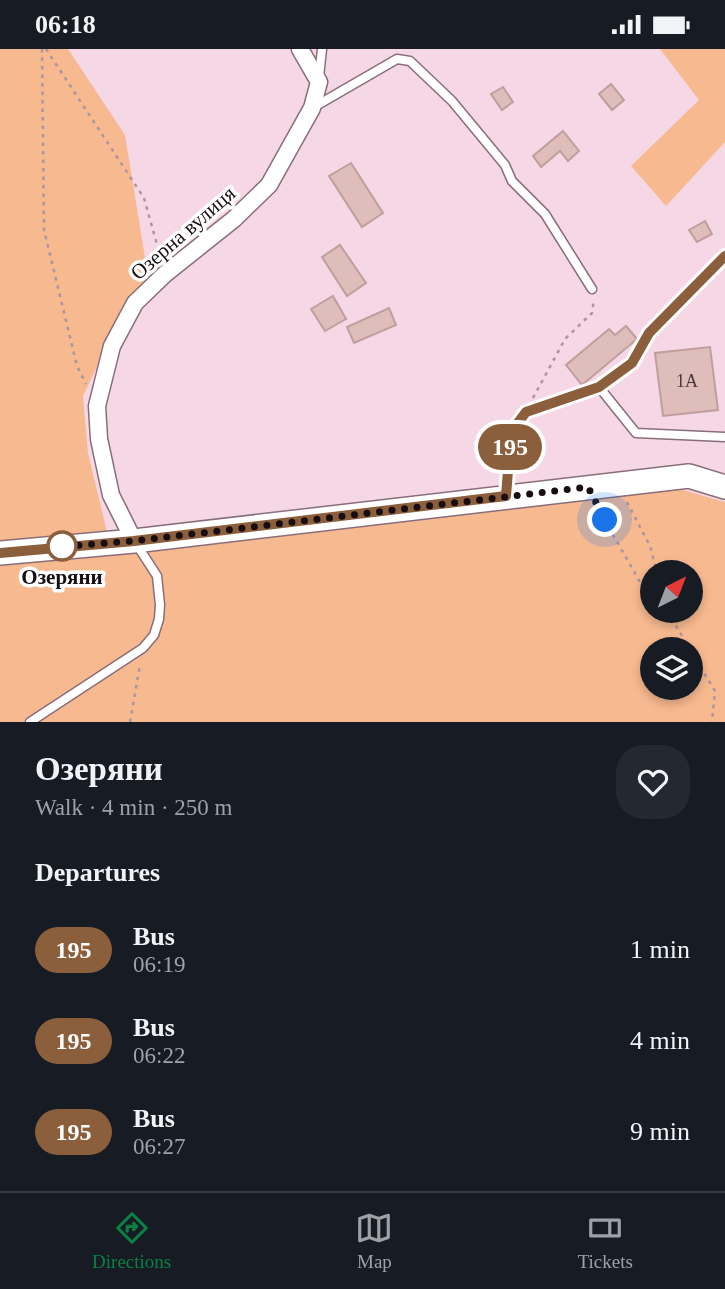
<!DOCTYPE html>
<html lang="en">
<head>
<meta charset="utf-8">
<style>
	:root { --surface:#171b24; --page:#242831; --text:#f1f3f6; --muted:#9ea1a6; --line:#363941; --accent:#0b8043 }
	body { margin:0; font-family:Georgia,serif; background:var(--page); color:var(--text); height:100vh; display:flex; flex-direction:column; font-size:26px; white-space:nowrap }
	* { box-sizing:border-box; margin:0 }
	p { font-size:23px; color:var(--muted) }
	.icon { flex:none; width:38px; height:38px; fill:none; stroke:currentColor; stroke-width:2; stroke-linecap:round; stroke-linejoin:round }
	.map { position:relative; height:673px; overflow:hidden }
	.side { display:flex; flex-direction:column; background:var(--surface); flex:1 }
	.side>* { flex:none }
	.badge { padding:0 14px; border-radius:23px; font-size:24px; line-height:46px }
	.needle { width:46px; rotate:42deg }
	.controls { position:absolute; left:640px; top:511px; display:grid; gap:14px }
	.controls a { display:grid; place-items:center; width:63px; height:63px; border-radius:50%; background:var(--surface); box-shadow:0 4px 10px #0003; font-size:35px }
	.you { position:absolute; width:35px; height:35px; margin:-18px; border:5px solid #fff; border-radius:50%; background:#1a73e8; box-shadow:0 0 0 10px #1a73e833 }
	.map>.badge { position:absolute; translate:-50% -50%; box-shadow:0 0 0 4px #fff }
	h2 { padding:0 35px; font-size:26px; line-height:63px }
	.round { display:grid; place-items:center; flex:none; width:74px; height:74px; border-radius:28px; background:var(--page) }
	.head { display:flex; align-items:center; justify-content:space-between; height:119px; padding:0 35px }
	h1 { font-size:33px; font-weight:700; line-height:52px }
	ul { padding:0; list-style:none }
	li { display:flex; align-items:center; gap:21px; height:91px; padding:0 35px }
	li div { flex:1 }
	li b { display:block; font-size:26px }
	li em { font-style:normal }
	li .badge { min-width:77px; font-weight:700; text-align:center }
	.status { display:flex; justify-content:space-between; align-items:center; height:49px; padding:0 35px; background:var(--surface); direction:ltr }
	.status svg { height:19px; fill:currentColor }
	.menu { display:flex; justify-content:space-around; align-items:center; height:98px; border-top:2px solid var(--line); background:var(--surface); font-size:19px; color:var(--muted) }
	.menu a { display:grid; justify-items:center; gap:4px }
	.menu .active { color:var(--accent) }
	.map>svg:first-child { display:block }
	.green { fill:#f7b990; fill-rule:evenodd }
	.building { fill:#debdbb; stroke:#bf9f9d; stroke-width:2 }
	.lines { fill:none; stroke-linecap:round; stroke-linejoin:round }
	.lane-casing { stroke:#896e7a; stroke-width:11 }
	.street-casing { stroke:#896e7a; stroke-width:19 }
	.secondary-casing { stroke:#896e7a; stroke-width:26 }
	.path { stroke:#ad949f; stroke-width:2.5; stroke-dasharray:3.5 5; stroke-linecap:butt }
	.lane { stroke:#fff; stroke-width:8 }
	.street { stroke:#fff; stroke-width:16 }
	.secondary { stroke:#fff; stroke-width:23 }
	.line-casing { stroke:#fff; stroke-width:16 }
	.line { stroke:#8b5e3c; stroke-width:10 }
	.walk { stroke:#170d12; stroke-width:7; stroke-dasharray:0 12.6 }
	.stop-dot { fill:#fff; stroke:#8b5e3c; stroke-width:3.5 }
	.labels { text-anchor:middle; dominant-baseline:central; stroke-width:7; stroke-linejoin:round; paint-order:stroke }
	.number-label { font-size:18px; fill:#49393c }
	.street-label { font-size:21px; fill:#170d12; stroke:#fff }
	.stop-label { font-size:21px; font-weight:bold; fill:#170d12; stroke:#fff }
</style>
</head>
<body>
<div class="status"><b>06:18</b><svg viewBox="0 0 49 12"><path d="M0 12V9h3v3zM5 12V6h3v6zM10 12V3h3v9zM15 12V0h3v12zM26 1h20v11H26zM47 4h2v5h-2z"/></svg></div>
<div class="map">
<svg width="725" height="673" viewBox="0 0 725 673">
	<rect width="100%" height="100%" fill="#f6d7e5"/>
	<path class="green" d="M0,0H68L125,86L148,227L124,262L83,347L88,404L112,504L622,447L676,439L725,453V673H0ZM653,523H691V562H653ZM653,600H691V639H653Z
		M660,0H725V93L666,157L631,117L699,51Z"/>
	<path class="building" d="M611,35L624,51L612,61L599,45Z
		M503,38L513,53L502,61L491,45Z
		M563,82L579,102L568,112L560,102L541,118L533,107Z
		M351,114L383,164L362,178L329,127Z
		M705,172L712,185L697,193L689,181Z
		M340,196L366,234L347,247L322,208Z
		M333,247L346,270L325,282L311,260Z
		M389,259L396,276L354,294L347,278Z
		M626,277L637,290L582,336L566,316L609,280L615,286Z
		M710,298L718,361L663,367L655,304Z"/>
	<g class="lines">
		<defs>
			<path id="lane" d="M319,28L322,0
				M314,58L397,10L410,12L452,52L505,116L512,132L545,165L592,240
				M599,338L636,384L725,388
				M506,445L511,383L526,363L599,338L632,314L649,284L725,207
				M30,673L143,599L154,586L159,570L160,556L157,527L137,496"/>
			<path id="street" d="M134,492L111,446L99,390L97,357L112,297L135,254L165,225L234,170L269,136L312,59L319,33L300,0"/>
			<path id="secondary" d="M0,504L134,492L689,427L725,438"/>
		</defs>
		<use href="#lane" class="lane-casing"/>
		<use href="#street" class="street-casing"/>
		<use href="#secondary" class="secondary-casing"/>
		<path class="path" d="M42,0L44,181L77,317L86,335
			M46,0L144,149L161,210
			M533,349L565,290L592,264L594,250
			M627,453L650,497L657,523
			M596,456L640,533L653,548
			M667,562L690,600
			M691,603L715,642L712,673
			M130,673L140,616"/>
		<use href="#lane" class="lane"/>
		<use href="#street" class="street"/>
		<use href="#secondary" class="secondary"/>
	</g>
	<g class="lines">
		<defs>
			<path id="line" d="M0,504L134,492L506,447L511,383L526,363L599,338L632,314L649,284L725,207"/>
		</defs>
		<use href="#line" class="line-casing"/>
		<use href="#line" class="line"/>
		<path class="walk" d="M62,497L58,498L134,492L588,438L605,471"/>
	</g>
	<circle class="stop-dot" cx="62" cy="497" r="14"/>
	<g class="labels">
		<g class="number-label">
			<text x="687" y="332">1А</text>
		</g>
		<g class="street-label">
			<text transform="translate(183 184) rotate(-41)">Озерна вулиця</text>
		</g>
		<g class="stop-label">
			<text x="62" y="528">Озеряни</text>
		</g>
	</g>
</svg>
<div class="controls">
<a><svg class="needle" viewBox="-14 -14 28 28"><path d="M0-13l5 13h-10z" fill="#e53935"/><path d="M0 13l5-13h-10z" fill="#9ea1a6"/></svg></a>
<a><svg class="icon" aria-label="layers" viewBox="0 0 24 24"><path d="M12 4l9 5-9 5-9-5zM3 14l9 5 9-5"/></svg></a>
</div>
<div class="you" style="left:605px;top:471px"></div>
<b class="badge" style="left:510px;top:398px;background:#8b5e3c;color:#fff">195</b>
</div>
<section class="side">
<div class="head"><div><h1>Озеряни</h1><p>Walk · 4 min · 250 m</p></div><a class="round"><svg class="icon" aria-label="heart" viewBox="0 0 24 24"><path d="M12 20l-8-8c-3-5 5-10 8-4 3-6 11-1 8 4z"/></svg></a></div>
<h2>Departures</h2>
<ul>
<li><span class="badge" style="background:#8b5e3c;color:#fff">195</span><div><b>Bus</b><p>06:19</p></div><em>1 min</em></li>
<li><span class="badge" style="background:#8b5e3c;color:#fff">195</span><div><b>Bus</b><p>06:22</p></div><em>4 min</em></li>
<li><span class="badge" style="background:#8b5e3c;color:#fff">195</span><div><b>Bus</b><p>06:27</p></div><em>9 min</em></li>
</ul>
</section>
<nav class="menu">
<a class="active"><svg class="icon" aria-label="directions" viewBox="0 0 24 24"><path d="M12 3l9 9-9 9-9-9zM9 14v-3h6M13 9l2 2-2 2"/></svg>Directions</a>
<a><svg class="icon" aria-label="map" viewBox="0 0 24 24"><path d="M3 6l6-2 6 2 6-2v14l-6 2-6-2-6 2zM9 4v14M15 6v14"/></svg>Map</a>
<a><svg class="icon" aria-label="tickets" viewBox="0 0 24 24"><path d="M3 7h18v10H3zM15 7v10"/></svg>Tickets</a>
</nav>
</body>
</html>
